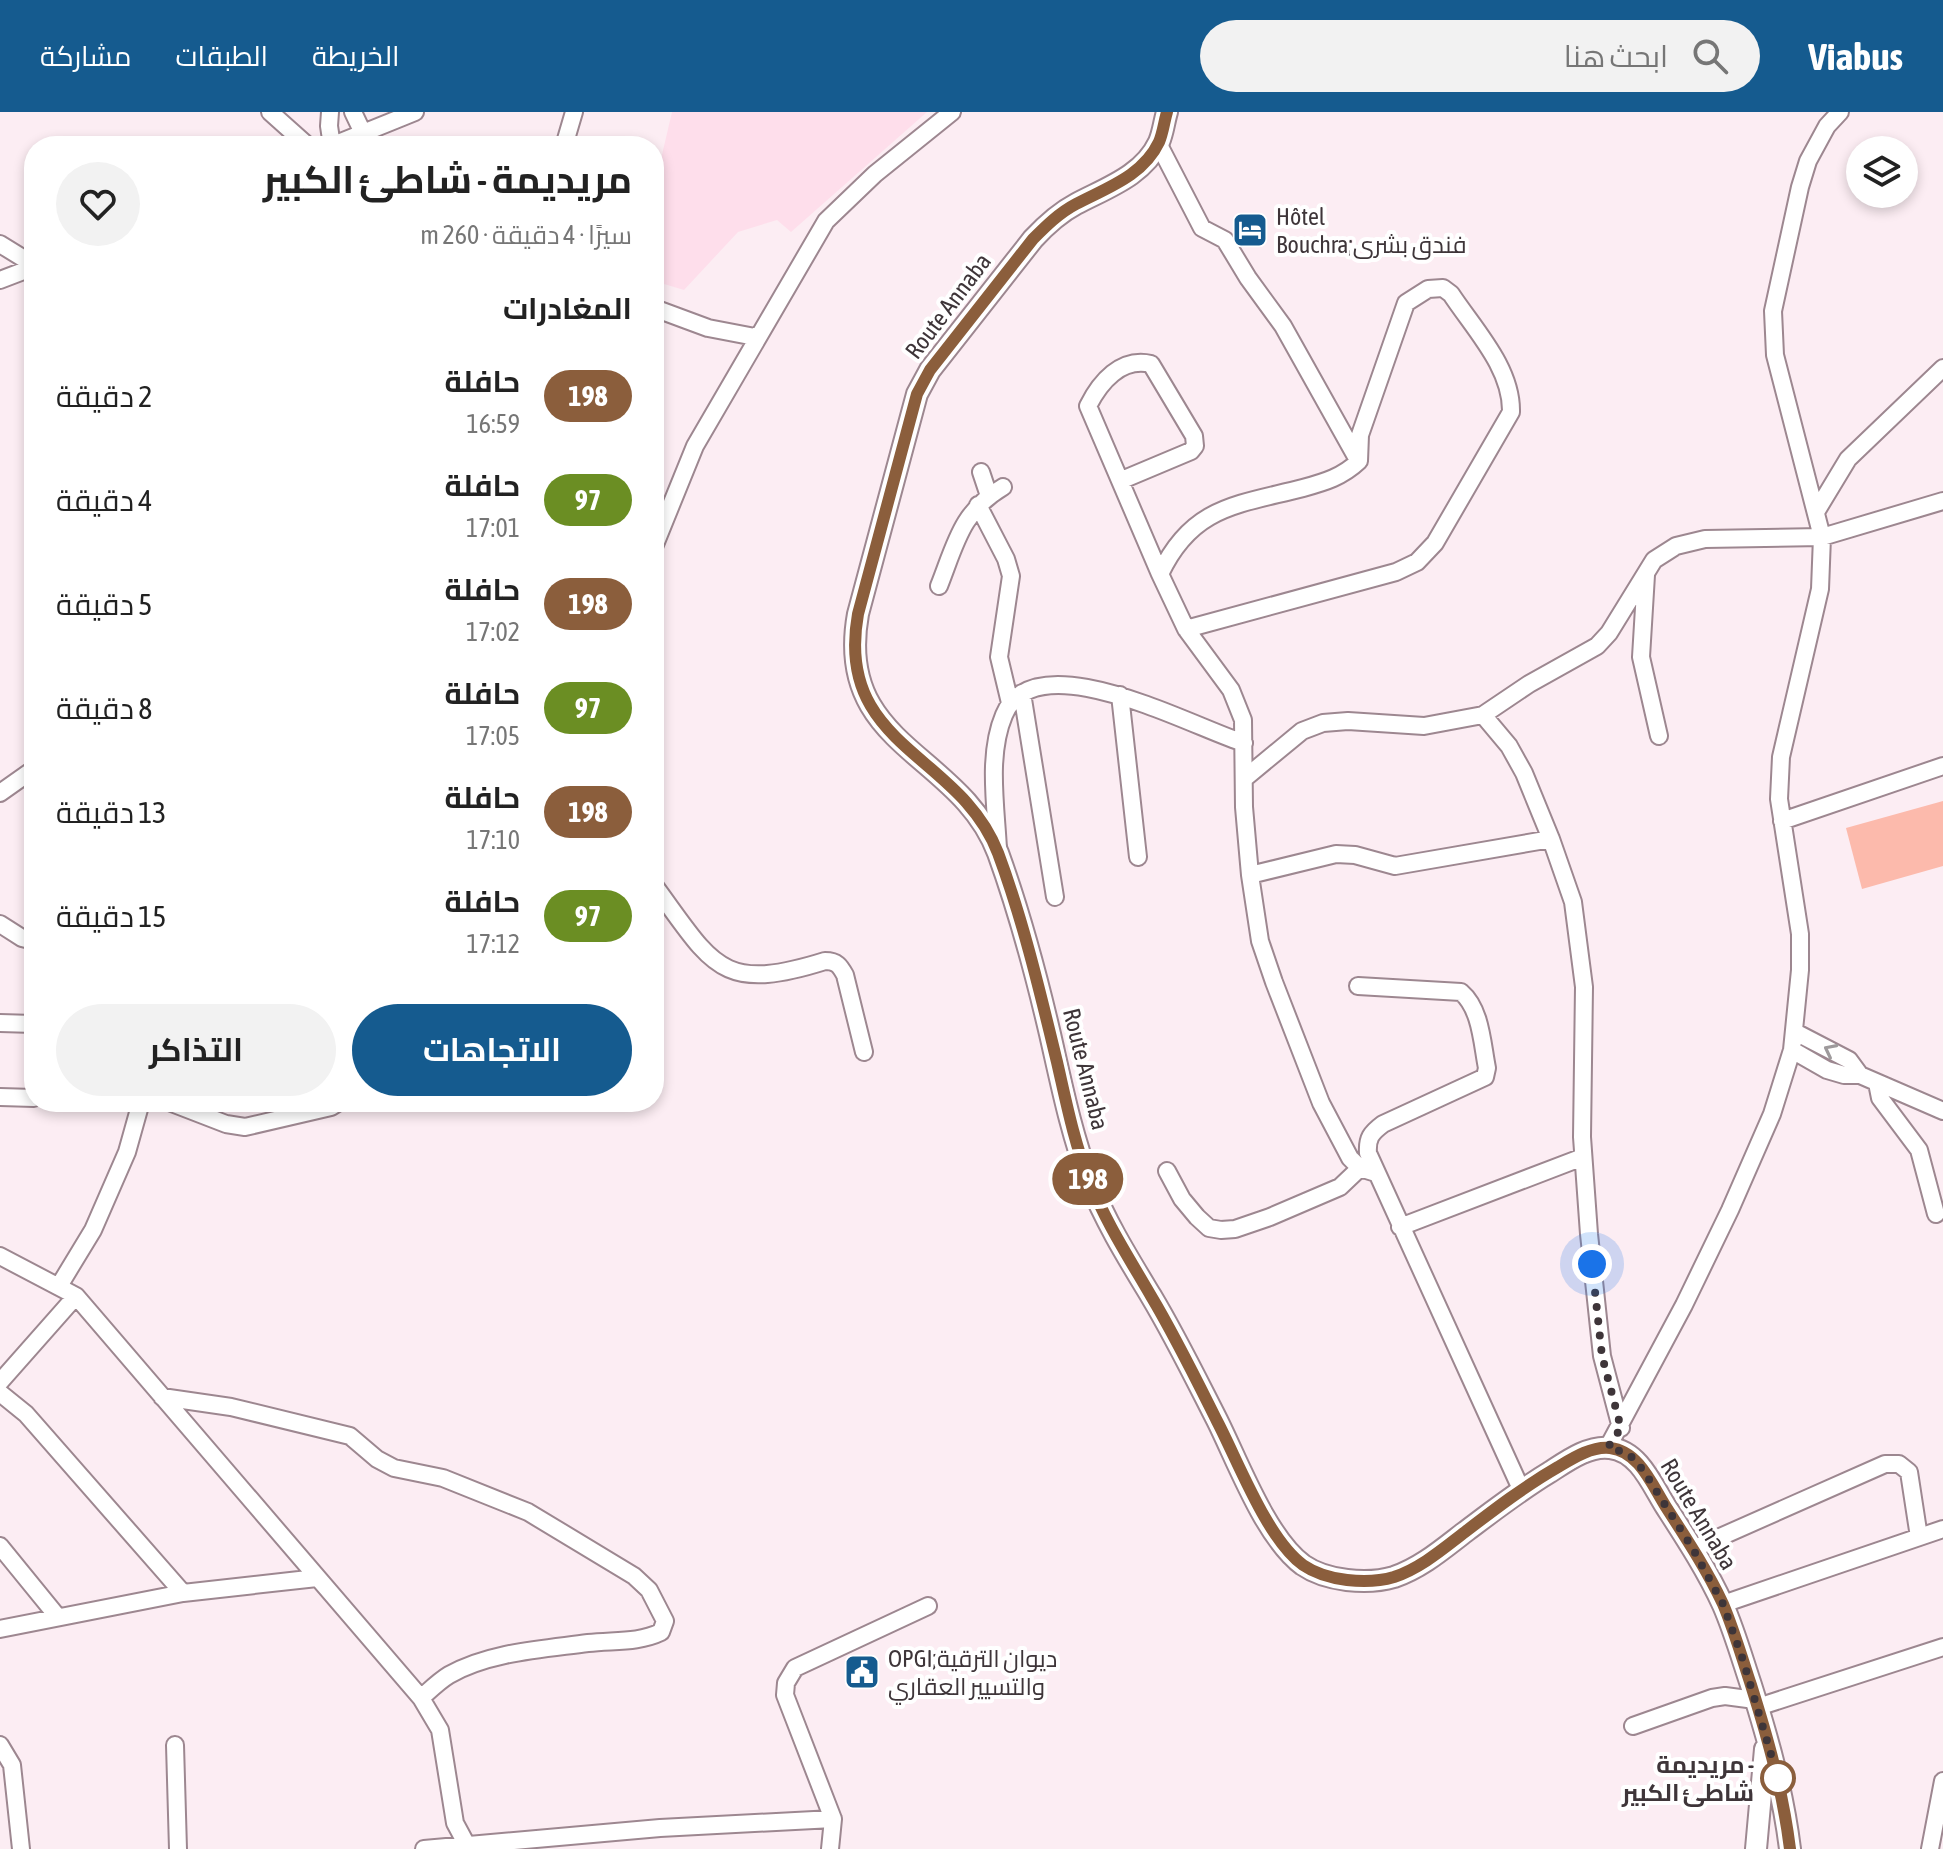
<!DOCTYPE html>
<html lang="ar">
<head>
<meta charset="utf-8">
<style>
	:root { --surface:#fff; --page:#f2f2f2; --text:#222; --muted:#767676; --accent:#155b8f }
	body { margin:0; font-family:"Asap Condensed",Cairo,sans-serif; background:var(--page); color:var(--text); direction:rtl; height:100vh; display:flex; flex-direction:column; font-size:30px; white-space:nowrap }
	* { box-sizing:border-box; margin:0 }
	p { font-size:26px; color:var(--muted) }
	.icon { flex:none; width:44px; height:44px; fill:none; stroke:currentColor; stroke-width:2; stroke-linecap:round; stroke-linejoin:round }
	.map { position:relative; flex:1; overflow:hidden; direction:ltr }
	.sheet { position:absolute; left:24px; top:24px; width:640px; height:976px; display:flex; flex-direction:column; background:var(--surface); border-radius:32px; box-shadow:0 4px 12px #0003; direction:rtl }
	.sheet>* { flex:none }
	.badge { padding:0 16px; border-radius:26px; font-size:28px; line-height:52px }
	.buttons { position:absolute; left:1846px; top:24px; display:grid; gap:16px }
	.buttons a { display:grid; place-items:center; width:72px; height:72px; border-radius:50%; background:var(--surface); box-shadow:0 4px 12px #0003; font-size:40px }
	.you { position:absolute; width:40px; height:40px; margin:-20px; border:6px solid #fff; border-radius:50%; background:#1a73e8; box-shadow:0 0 0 12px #1a73e833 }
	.map>.badge { position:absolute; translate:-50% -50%; box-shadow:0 0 0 4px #fff }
	h2 { padding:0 32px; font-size:30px; line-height:72px }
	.round { display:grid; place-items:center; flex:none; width:84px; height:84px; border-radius:42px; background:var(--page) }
	.headline { display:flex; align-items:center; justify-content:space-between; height:136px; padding:0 32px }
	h1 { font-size:38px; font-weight:700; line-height:60px }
	.action { display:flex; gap:16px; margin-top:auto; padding:16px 32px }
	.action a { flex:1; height:92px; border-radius:48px; background:var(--accent); color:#fff; font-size:32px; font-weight:700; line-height:92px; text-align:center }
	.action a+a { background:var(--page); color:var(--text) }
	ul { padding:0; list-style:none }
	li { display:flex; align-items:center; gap:24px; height:104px; padding:0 32px }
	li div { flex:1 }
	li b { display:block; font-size:30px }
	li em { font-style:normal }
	li .badge { min-width:88px; font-weight:700; text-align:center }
	header { display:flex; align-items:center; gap:48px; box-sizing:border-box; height:112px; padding:0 40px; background:var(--accent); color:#fff }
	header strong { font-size:38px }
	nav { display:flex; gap:44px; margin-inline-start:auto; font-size:28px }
	.search { width:560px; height:72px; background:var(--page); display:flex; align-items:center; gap:20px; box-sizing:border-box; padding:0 28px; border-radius:44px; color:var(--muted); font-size:30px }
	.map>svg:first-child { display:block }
	.built { fill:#fedeeb }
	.pitch { fill:#fcbaac }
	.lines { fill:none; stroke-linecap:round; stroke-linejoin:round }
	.minor-casing { stroke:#9d8790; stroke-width:20 }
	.major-casing { stroke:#9d8790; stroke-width:24 }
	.minor { stroke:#fff; stroke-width:16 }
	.major { stroke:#fff; stroke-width:20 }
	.oneway { stroke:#9e9a9c }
	.line-casing { stroke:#fff; stroke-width:18 }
	.line { stroke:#8b5e3c; stroke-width:12 }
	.walk { stroke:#3e3539; stroke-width:8; stroke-dasharray:0 14.4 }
	.stop-dot { fill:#fff; stroke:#8b5e3c; stroke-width:4 }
	.labels { text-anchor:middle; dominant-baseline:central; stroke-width:8; stroke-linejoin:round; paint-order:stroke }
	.poi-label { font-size:24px; fill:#3e3539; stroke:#fff; text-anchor:start }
	.street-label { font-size:24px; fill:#3e3539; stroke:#fff }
	.stop-label { font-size:24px; font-weight:bold; fill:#3e3539; stroke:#fff; text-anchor:end }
</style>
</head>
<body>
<header>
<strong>Viabus</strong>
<div class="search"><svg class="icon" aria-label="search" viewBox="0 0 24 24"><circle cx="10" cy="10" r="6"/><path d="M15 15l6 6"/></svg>ابحث هنا</div>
<nav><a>الخريطة</a><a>الطبقات</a><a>مشاركة</a></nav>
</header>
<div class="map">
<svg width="1943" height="1737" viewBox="0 0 1943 1737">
	<rect width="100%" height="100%" fill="#fcedf3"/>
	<path class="built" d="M672,0H927L791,120L777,108L738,120L684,178L654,169V77Z"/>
	<path class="pitch" d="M1943,689V754L1862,777L1846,716Z"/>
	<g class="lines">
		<defs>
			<path id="minor" d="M270,0L308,34
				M330,0L329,14L332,34
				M353,0L363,21
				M1158,31L1202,116L1225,128L1248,166L1283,214L1358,348
				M331,34L415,0
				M564,34L574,0
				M0,132L34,153
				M0,168L34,155
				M654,196L708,216L755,225L758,223
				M981,360L989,384
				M1122,368L1191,339L1195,334L1194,324L1151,252C1121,245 1100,270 1088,294L1160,462
				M978,393L1006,447L1011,464L999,545L1010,591
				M1816,400L1848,347L1943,256
				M654,435L695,334L826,109L875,62L952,0
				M1646,463L1641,545L1659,624
				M939,474C956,431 961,400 1003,375
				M1186,517L1396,460L1417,450L1435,431L1511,300C1512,256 1474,217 1451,182L1443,176L1428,177L1406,191L1360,323L1359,349C1342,365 1325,370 1303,376C1237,393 1192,394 1160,462L1186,517L1231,578L1243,608L1244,695L1250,763L1260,829L1274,870L1321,991L1350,1046L1360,1056L1376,1061
				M1022,581L1055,785
				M1120,583L1138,745
				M1483,603L1529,572L1597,534L1609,521L1654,448L1676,434L1705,427L1822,425L1943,389
				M1245,666L1302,619L1323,611L1348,609L1424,614L1483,603L1509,634L1524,661L1551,727L1573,790L1584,875L1582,1025L1589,1122L1602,1244L1621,1316
				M0,681L34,657
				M1782,709L1943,654
				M998,737C996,695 987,643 1004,603C1035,528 1192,615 1244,631
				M1250,763L1336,742L1355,743L1395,754L1551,727
				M654,773C713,853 720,882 825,849C837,849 840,854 845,863L864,940
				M0,812L22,826L34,829
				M1358,874L1461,880C1481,897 1482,931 1487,956L1485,965L1383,1012C1371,1021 1367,1026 1368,1041L1521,1377
				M0,911L34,912
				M1795,920L1849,948L1860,963
				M1792,938L1827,958L1844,963H1860L1943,999
				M1877,971L1880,986L1919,1038L1936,1102
				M0,985L34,986
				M169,990L226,1012L245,1015L331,995L339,990
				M1167,1059L1182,1087L1197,1105L1209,1116L1221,1118L1235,1117L1270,1105L1340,1075L1360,1056
				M1400,1115L1583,1045
				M0,1144L76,1184L421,1586L440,1618L455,1711L469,1737
				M59,1174L93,1118L127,1040L141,990
				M0,1270L76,1184
				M0,1281L26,1302L183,1481
				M162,1285L231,1295L350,1324L377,1347L394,1356L443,1366L528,1400L634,1464L649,1478L665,1509L661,1520C638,1531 614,1528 588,1531C544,1537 489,1540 449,1563C439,1569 430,1578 421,1586
				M1608,1335L1684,1193L1730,1098L1772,1002L1792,938L1800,858V822L1779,687L1781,645L1820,477L1822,425L1775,243L1773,199L1800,75L1808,49L1827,14L1840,0
				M0,1434L57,1504
				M1693,1437L1885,1352H1899L1909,1360L1919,1425
				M1723,1492L1943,1417
				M0,1517L183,1481L317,1466
				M1758,1595L1943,1535
				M1633,1614L1712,1586L1725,1584L1755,1588
				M0,1633L12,1653L21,1737
				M175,1633L178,1737
				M424,1737L660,1716L833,1707
				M830,1737L833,1707L785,1583L786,1571L795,1556L928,1494
				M1930,1737L1943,1669"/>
			<path id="major" d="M1167,0C1164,10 1163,21 1159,30C1143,64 1106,76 1076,92C1059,101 1046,113 1033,127L930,258L917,282L858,502C834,635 960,640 998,741C1019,799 1036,862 1050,922C1061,970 1071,1021 1089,1068C1105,1109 1128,1146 1151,1184C1175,1224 1196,1267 1217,1308C1238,1350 1266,1426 1303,1453C1326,1469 1367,1473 1394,1465C1421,1456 1444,1436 1465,1420C1493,1399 1520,1378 1550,1360C1567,1349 1589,1333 1610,1336C1639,1339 1652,1373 1666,1395C1686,1426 1707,1458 1723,1493C1734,1518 1742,1546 1751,1573C1768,1627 1783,1680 1790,1737
				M1756,1737L1765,1637"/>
		</defs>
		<use href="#minor" class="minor-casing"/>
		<use href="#major" class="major-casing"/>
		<use href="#minor" class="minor"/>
		<use href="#major" class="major"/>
	</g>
	<defs><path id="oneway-chevron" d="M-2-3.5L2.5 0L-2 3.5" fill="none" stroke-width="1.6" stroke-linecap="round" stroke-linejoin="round" transform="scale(2)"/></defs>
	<use class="oneway" href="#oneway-chevron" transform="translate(1830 938) rotate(-153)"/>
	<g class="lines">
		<defs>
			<path id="line" d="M1167,0C1164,10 1163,21 1159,30C1143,64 1106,76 1076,92C1059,101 1046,114 1033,127L930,258L917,282L858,502C834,635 960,641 998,741C1023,808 1040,880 1057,950C1066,989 1074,1030 1089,1068C1105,1109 1129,1146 1151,1184C1175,1224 1196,1267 1217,1309C1238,1349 1267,1427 1303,1453C1326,1469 1367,1473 1394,1465C1421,1456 1444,1436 1465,1420C1495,1397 1525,1374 1558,1355C1573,1346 1592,1334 1610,1336C1639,1339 1652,1373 1666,1395C1686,1426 1707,1458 1723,1492C1734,1518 1742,1546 1751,1573C1768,1627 1783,1680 1790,1737"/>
		</defs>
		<use href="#line" class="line-casing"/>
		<use href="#line" class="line"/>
		<path class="walk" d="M1592,1152L1602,1244L1621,1316L1608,1335L1629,1342L1643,1358L1693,1437L1723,1492L1743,1548L1778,1666"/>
	</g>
	<defs>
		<symbol id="hotel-square" viewBox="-11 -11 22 22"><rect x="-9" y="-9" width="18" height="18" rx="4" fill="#155b8f" stroke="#fff"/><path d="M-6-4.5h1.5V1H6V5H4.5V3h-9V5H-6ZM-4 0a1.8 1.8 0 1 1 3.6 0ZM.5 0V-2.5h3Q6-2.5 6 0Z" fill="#fff"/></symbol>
		<symbol id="civic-square" viewBox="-11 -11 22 22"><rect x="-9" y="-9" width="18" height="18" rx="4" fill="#155b8f" stroke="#fff"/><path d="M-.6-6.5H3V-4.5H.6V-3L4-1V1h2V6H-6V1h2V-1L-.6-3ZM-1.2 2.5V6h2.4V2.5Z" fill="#fff"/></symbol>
	</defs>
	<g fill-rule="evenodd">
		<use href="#hotel-square" x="1230" y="98" width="40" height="40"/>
		<use href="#civic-square" x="842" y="1540" width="40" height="40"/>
	</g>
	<circle class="stop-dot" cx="1778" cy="1666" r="16"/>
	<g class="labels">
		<g class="poi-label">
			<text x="1276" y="104">Hôtel<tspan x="1276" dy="28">Bouchra;فندق بشرى</tspan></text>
			<text x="888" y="1546">OPGI;ديوان الترقية<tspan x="888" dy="28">والتسيير العقاري</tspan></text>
		</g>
		<g class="street-label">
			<text transform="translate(948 194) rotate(-53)">Route Annaba</text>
			<text transform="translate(1086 957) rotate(76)">Route Annaba</text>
			<text transform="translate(1699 1402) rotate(59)">Route Annaba</text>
		</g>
		<g class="stop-label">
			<text x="1754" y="1652">مريديمة -<tspan x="1754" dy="28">شاطئ الكبير</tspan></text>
		</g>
	</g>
</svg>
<div class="buttons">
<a><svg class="icon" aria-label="layers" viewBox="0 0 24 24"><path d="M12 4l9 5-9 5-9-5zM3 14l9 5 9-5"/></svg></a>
</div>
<div class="you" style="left:1592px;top:1152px"></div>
<b class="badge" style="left:1088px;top:1067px;background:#8b5e3c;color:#fff">198</b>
<section class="sheet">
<div class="headline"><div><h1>مريديمة - شاطئ الكبير</h1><p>سيرًا · 4 دقيقة · 260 m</p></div><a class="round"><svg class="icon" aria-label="heart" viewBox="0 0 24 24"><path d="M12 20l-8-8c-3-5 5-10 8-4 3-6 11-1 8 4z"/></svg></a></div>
<h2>المغادرات</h2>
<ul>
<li><span class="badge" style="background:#8b5e3c;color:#fff">198</span><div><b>حافلة</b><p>16:59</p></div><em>2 دقيقة</em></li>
<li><span class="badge" style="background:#6b8e23;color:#fff">97</span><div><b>حافلة</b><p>17:01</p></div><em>4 دقيقة</em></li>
<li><span class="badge" style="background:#8b5e3c;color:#fff">198</span><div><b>حافلة</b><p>17:02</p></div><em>5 دقيقة</em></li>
<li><span class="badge" style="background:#6b8e23;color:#fff">97</span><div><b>حافلة</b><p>17:05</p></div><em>8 دقيقة</em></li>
<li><span class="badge" style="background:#8b5e3c;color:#fff">198</span><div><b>حافلة</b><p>17:10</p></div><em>13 دقيقة</em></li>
<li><span class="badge" style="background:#6b8e23;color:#fff">97</span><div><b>حافلة</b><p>17:12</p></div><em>15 دقيقة</em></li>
</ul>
<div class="action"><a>الاتجاهات</a><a>التذاكر</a></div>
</section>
</div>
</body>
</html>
